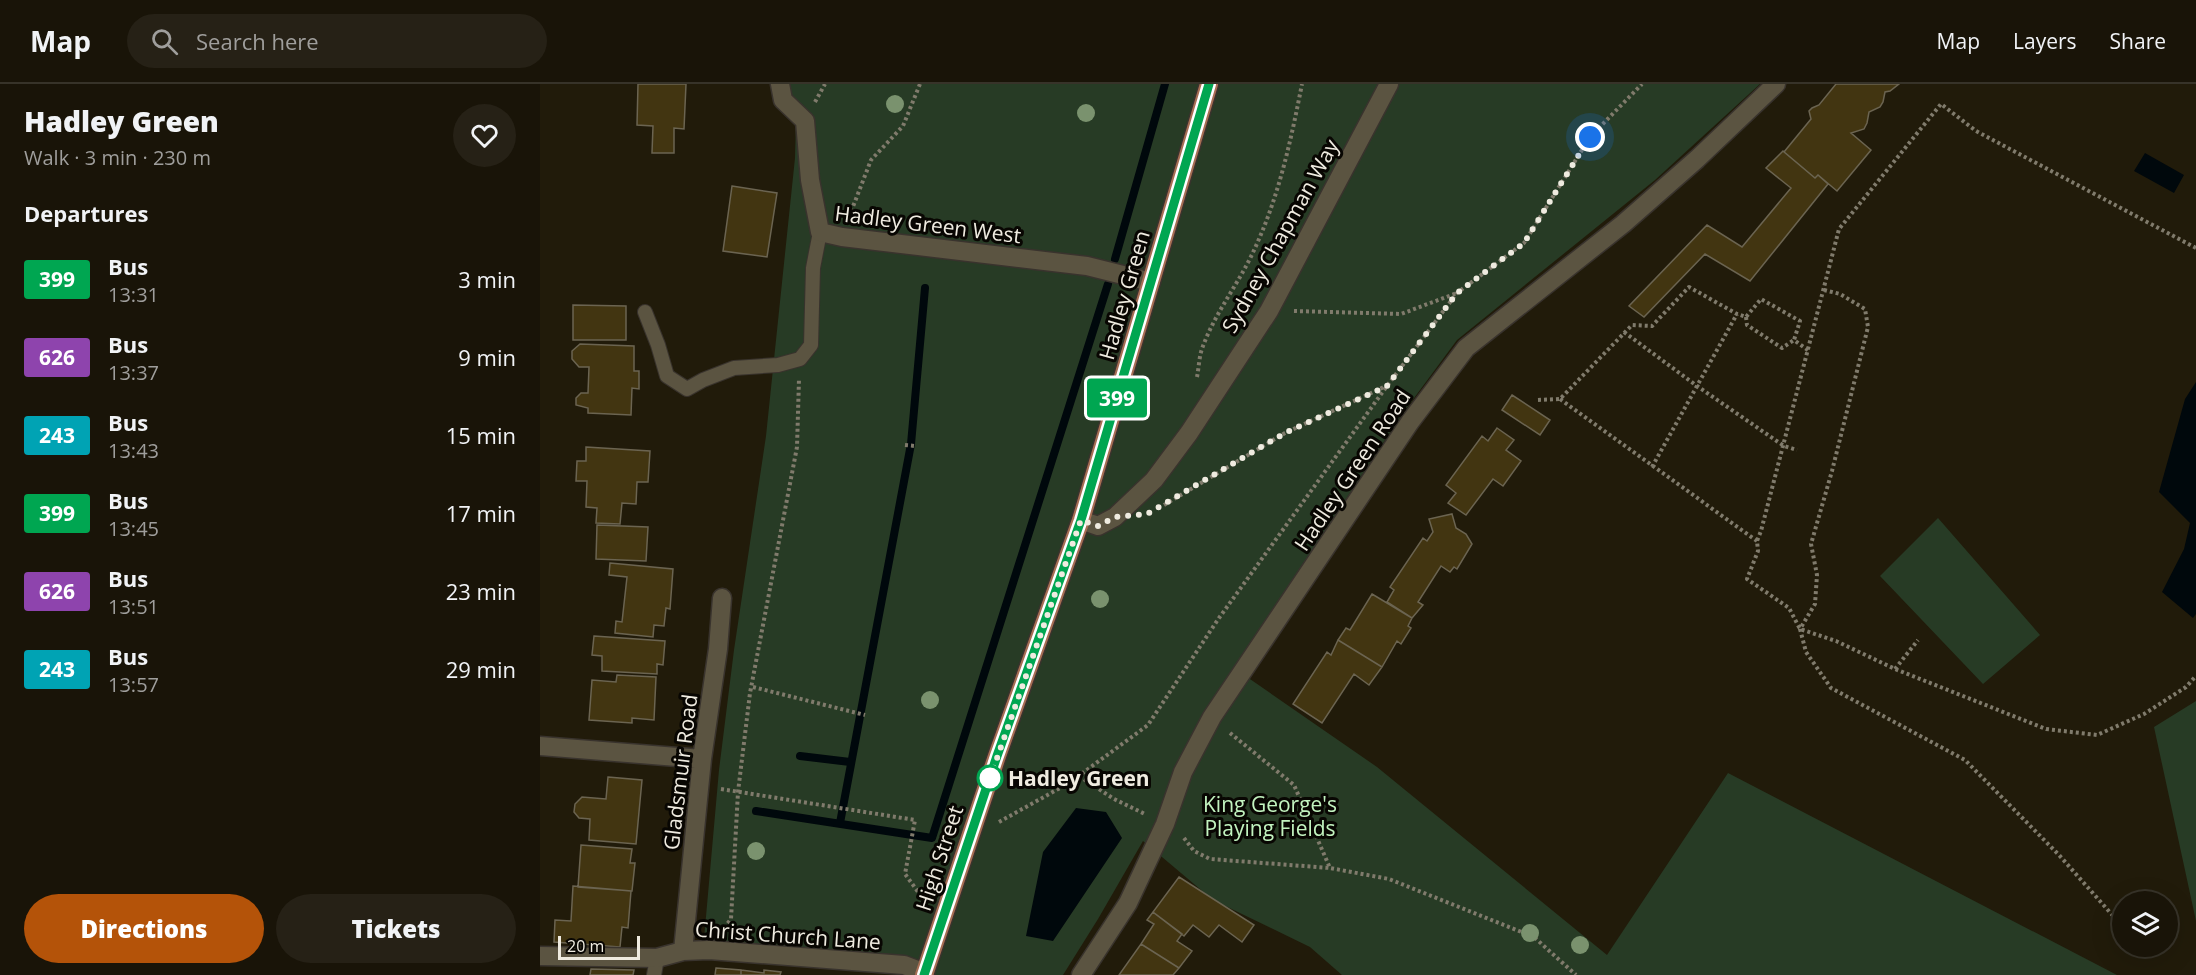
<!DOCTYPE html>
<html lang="en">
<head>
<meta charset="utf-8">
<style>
	:root { --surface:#191408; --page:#262116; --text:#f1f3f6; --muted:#9f9e9c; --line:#373329; --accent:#b45309 }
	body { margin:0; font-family:"Open Sans",sans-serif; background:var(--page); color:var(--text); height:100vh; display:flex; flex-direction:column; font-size:22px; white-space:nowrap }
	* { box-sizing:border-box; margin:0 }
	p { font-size:20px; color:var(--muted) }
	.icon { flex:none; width:33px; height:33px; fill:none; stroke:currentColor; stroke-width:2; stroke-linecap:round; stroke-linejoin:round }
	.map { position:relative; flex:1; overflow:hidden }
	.details { display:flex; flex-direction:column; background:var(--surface); width:540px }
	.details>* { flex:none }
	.badge { padding:0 12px; border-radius:4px; font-size:21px; line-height:39px }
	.controls { position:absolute; left:1572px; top:807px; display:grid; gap:12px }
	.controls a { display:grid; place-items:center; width:66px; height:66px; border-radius:50%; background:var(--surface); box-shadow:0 6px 24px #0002,0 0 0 2px var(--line); font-size:30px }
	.scale { position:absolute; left:18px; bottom:15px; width:82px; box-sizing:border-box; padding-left:6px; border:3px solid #efebe0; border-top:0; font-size:16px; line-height:21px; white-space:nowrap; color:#efebe0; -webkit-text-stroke:4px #080602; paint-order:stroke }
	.you { position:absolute; width:30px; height:30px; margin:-15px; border:4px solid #fff; border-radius:50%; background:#1a73e8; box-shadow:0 0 0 9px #1a73e833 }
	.map>.badge { position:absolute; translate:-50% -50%; box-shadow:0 0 0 3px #fff }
	h2 { padding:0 24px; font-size:22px; line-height:54px }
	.round { display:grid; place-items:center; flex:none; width:63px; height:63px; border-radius:32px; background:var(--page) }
	.headline { display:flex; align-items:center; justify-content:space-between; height:102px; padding:0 24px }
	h1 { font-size:28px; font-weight:800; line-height:45px }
	.action { display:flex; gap:12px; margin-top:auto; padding:12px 24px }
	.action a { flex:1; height:69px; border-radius:36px; background:var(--accent); color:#fff; font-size:24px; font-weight:800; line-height:69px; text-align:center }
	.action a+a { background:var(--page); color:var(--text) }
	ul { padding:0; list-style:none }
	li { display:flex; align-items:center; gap:18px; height:78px; padding:0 24px }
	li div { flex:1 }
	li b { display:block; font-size:22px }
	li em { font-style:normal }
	li .badge { min-width:66px; font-weight:700; text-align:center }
	header { display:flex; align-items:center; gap:36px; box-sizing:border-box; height:84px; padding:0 30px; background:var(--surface); border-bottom:2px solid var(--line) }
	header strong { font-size:28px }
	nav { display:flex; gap:33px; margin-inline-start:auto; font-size:21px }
	.search { width:420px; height:54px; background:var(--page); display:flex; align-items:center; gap:15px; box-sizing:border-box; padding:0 21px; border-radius:33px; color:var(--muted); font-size:22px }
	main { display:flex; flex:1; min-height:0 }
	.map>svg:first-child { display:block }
	.green { fill:#273b25 }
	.water { fill:#00080c }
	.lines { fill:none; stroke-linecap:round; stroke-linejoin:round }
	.stream { stroke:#00080c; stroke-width:8 }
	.building { fill:#423511; stroke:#6b6451; stroke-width:1.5 }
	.service-casing { stroke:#39332d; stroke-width:16 }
	.minor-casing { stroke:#39332d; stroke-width:21 }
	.tertiary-casing { stroke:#39332d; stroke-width:21 }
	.primary-casing { stroke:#39332d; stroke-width:21 }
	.path { stroke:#807b6c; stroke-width:4; stroke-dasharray:3 3; stroke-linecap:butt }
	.service { stroke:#5b5441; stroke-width:14 }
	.minor { stroke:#5b5441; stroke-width:18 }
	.tertiary { stroke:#5b5441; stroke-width:18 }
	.primary { stroke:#a66e54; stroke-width:18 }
	.tree { fill:#7a926e }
	.line-casing { stroke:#fff; stroke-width:14 }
	.line { stroke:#00a651; stroke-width:9 }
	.walk { stroke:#efebe0; stroke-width:6; stroke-dasharray:0 10.8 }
	.stop-dot { fill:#fff; stroke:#00a651; stroke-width:3 }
	.labels { text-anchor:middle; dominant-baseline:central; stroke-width:6; stroke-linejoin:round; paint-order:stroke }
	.street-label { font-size:21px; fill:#efebe0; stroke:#080602 }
	.stop-label { font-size:21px; font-weight:bold; fill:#efebe0; stroke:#080602; text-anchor:start }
	.park-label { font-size:21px; fill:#c2f3bf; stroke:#080602 }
</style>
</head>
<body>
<header>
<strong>Map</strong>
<div class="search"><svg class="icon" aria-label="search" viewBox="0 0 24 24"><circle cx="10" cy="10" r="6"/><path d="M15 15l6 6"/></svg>Search here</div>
<nav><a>Map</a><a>Layers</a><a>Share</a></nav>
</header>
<main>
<section class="details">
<div class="headline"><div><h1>Hadley Green</h1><p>Walk · 3 min · 230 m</p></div><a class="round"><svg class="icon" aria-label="heart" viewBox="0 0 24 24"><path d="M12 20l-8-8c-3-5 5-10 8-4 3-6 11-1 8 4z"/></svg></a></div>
<h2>Departures</h2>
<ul>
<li><span class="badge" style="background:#00a651;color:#fff">399</span><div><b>Bus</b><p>13:31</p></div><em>3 min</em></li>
<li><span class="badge" style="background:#8e44ad;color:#fff">626</span><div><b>Bus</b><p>13:37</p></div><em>9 min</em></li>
<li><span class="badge" style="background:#00a3b4;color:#fff">243</span><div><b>Bus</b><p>13:43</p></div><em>15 min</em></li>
<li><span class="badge" style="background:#00a651;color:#fff">399</span><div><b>Bus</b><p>13:45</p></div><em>17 min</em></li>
<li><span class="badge" style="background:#8e44ad;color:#fff">626</span><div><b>Bus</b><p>13:51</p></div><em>23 min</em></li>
<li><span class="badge" style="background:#00a3b4;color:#fff">243</span><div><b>Bus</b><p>13:57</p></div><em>29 min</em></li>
</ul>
<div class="action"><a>Directions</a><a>Tickets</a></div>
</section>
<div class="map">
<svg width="1656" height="891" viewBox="0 0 1656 891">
	<rect width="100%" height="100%" fill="#211b0a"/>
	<path class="green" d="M238,0H1220L1115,96L917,256L863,329L694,584L837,683L1067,871L1188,689L1577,891H802L770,863L673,816L603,757L558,835L523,891H391L319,869L164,855L179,686L194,566L226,352L255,74L256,37Z
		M1398,434L1500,551L1443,600L1340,492Z
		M1656,617V837L1614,643Z"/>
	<path class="water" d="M1605,69L1644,91L1634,109L1594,87Z
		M1656,298V530L1653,534L1622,508L1644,465L1650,439L1619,408L1645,315Z
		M536,724L566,728L582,754L513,857L486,852L503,768Z"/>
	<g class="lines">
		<path class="stream" d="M575,175L625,0
			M260,672L310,678
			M216,727L392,754L568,200
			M300,739L371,360L385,204"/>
	</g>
	<path class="building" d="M98,0H146L144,45L134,44V69H112L113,42L97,41Z
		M1296,0H1359L1350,7L1345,8L1343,18L1340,23L1329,28L1327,39L1324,45L1311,49L1331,66L1297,107L1278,91L1275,94L1244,68L1271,35L1269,27L1272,24L1279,21Z
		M1243,67L1275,94L1278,91L1288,100L1210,197L1165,170L1104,233L1089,222L1167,141L1202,163L1251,104L1226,84Z
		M192,102L237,109L227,173L183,167Z
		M33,221L86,222V256H33Z
		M40,260L94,262V287H99V305L92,304L91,331L48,329V324L36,321V314L41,309H48L49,283H39L32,275V267Z
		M972,311L1010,336L1000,351L962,326Z
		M957,344L974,356L966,366L981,377L963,402L953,395L926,431L908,419L916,409L906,401L942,352L948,357Z
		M46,363L110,367L108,398H97L96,420L82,419L80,440L56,439L57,424L46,423L47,397H36L37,377H46Z
		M912,430L916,444L926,450L932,460L917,485L914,483L910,488L901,482L878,518L883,521L872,534L847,518L854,506L850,503L883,454L887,457L893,448L889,435Z
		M57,441L108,443L106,477L56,475Z
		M70,479L133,485L130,525L126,524L124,542L114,541L113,553L75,549L76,537L82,538L87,493L69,491Z
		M832,510L872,534L868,542L871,544L861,560L857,557L842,583L798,556L806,544L810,546Z
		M54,552L125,557L123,581L117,580V590L62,587V572L52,571Z
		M798,556L842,583L829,601L814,590L782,639L753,620L787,568L791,571Z
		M77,591L116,593L114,636L92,634V639L49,636L52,596L76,598Z
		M68,693L102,696L96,760L49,756L50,735L39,734L34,728L35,720L42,713L66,715Z
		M41,761L92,765L90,779H95L92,807L38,803Z
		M639,793L714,841L702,858L679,841L669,853L653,841L644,852L613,828Z
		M33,802L91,807L88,844L82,843L80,863L14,858L15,836L31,837Z
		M613,828L642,850L637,857L652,867L639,884L601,860L614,840L607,836Z
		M601,860L639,884L633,891H579Z
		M176,884L201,886V891H175Z
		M51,885L94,886L93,891H50Z
		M201,886L224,889V886L241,888L240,891H201Z"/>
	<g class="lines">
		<defs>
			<path id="service" d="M105,228L118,261L127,292L147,305L163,296L194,284L238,281L260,275L271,261L273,184L280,148
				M114,891L117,874"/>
			<path id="minor" d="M240,0L243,16L265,37L270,96L280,148L302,153L547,182L611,198
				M0,662L162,675
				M143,867L162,675L178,565L182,514
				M0,872L117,874L143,867L169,866L364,881L385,889
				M541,891L588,819L625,740L643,688L672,633L870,338L926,264L1083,140L1157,75L1236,0"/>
			<path id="tertiary" d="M541,436L558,442L575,433L614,396L649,349L729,227L849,0"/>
			<path id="primary" d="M384,891L457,672L541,436L669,0"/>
		</defs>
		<use href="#service" class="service-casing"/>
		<use href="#minor" class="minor-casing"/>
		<use href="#tertiary" class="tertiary-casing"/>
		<use href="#primary" class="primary-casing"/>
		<path class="path" d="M275,18L285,0
			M309,133L331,76L363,42L380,0
			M1656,164L1436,47L1401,20L1299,145L1221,447L1217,457L1218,467L1207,495L1249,524L1260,545L1296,557L1355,585L1506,645L1557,651L1604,630L1646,603L1656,592
			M1284,206L1300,210L1325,225L1328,243L1292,387L1271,460L1277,491L1275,520L1260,545L1266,568L1291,604L1425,676L1519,771L1575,834
			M754,227L861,230L917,209
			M1206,233L1207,241L1242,264L1254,256
			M1084,248L1157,302L1244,362L1257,366
			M657,293C659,283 659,272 663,262C676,227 700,198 715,164C739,112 751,56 762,0
			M1020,315L1217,457
			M998,316L1020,315L1092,241L1112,242L1149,203L1197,230L1206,233L1221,215L1260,237L1254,256L1269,267
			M365,361L375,362
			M1112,383L1197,230
			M624,421L745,349L844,303
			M1355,585L1378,556
			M213,603L325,631
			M690,649L754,701L790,784L849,795L994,853L1036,891
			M539,692L574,715L605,730
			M181,705L375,736L365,790L384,816
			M459,738L529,699L608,641L679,534L847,302L917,209L984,159L1050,53L1102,0
			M644,754L654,767L670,775L790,784
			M184,844L191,835L198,708L210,609L257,363L259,295"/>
		<use href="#service" class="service"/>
		<use href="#minor" class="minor"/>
		<use href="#tertiary" class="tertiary"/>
		<use href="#primary" class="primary"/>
	</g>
	<g class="tree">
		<circle cx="355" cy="20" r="9"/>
		<circle cx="546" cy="29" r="9"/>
		<circle cx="560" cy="515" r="9"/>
		<circle cx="390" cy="616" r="9"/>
		<circle cx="216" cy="767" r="9"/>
		<circle cx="990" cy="849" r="9"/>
		<circle cx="1040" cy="861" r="9"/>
	</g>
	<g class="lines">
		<defs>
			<path id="line" d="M384,891L457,672L541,436L669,0"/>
		</defs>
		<use href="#line" class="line-casing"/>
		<use href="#line" class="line"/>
		<path class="walk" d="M450,694L541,436L558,442L575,433L607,430L745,349L847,302L917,209L984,159L1050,53"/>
	</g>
	<circle class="stop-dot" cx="450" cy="694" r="12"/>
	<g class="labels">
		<g class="street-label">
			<text transform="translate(388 140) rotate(7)">Hadley Green West</text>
			<text transform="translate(740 152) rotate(-61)">Sydney Chapman Way</text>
			<text transform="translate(584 211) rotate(-74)">Hadley Green</text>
			<text transform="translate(812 386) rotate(-56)">Hadley Green Road</text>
			<text transform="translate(140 688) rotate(-83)">Gladsmuir Road</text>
			<text transform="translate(399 774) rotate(-72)">High Street</text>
			<text transform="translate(248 851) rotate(4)">Christ Church Lane</text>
		</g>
		<g class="stop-label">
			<text x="468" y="694">Hadley Green</text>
		</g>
		<g class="park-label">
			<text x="730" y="720">King George's<tspan x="730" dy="24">Playing Fields</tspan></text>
		</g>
	</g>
</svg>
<div class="controls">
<a><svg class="icon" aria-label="layers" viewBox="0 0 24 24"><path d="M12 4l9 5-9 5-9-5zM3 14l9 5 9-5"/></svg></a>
</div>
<div class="scale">20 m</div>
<div class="you" style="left:1050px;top:53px"></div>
<b class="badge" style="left:577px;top:314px;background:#00a651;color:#fff">399</b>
</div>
</main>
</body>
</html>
